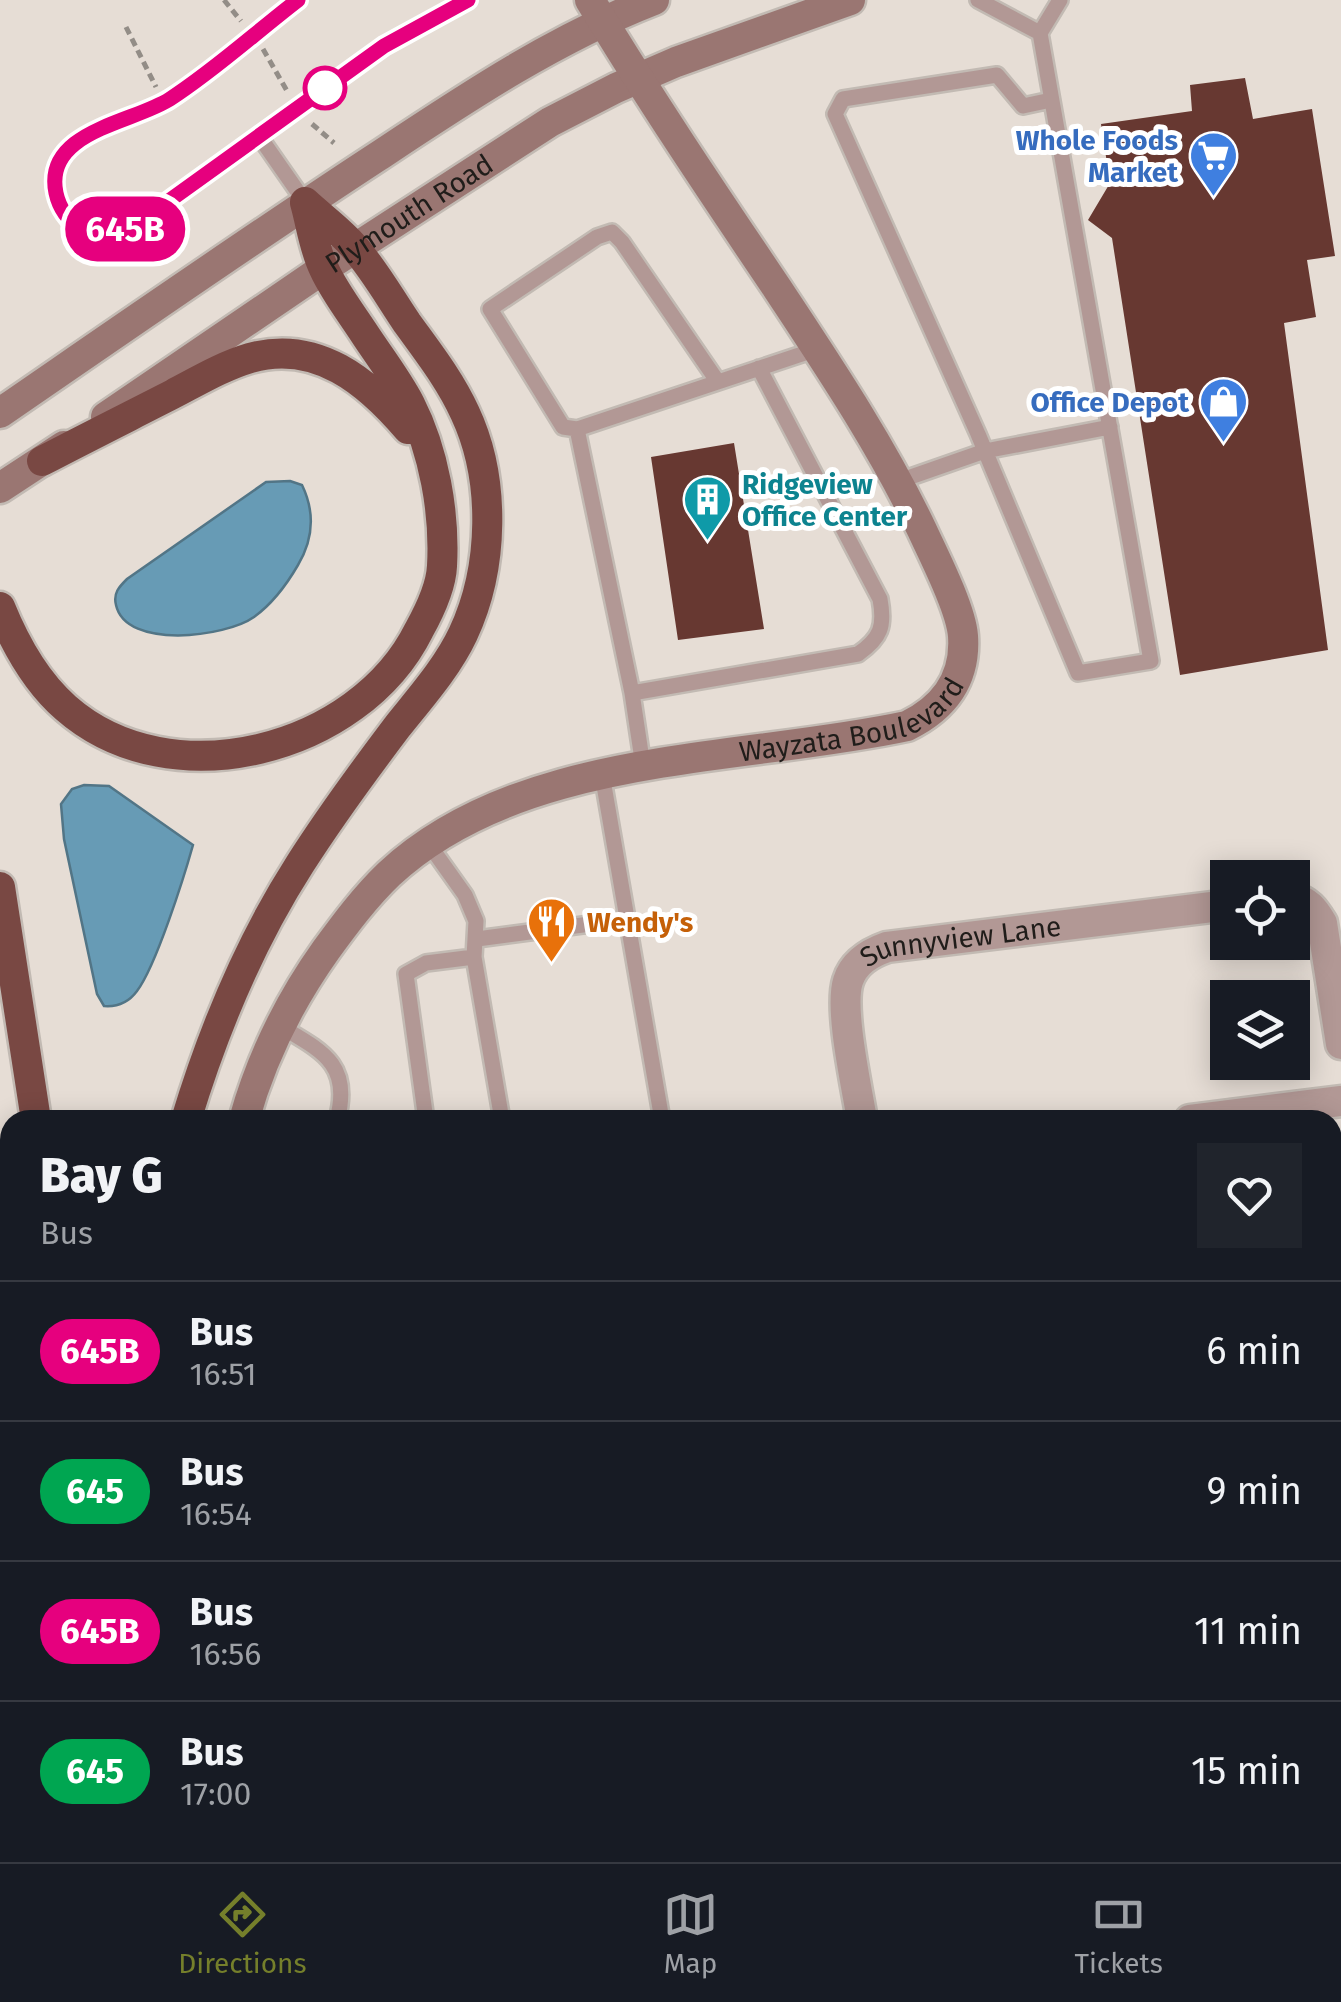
<!DOCTYPE html>
<html lang="en">
<head>
<meta charset="utf-8">
<style>
	:root { --surface:#171b24; --page:#20242c; --text:#f1f3f6; --muted:#9ea1a6; --line:#363941; --accent:#757f2b }
	body { margin:0; font-family:"Fira Sans",sans-serif; background:var(--page); color:var(--text); height:100vh; display:flex; flex-direction:column; font-size:38px; white-space:nowrap }
	* { box-sizing:border-box; margin:0 }
	p { font-size:32px; color:var(--muted) }
	.icon { flex:none; width:55px; height:55px; fill:none; stroke:currentColor; stroke-width:2; stroke-linecap:round; stroke-linejoin:round }
	.map { position:relative; flex:1; overflow:hidden }
	.panel { position:absolute; left:0px; top:1110px; width:1342px; height:752px; display:flex; flex-direction:column; background:var(--surface); border-radius:30px 30px 0 0; box-shadow:0 5px 25px #0003 }
	.panel>* { flex:none }
	.badge { padding:0 20px; border-radius:32px; font-size:35px; line-height:65px }
	.buttons { position:absolute; left:1210px; top:860px; display:grid; gap:20px }
	.buttons a { display:grid; place-items:center; width:100px; height:100px; border-radius:0px; background:var(--surface); box-shadow:0 5px 25px #0003; font-size:50px }
	.map>.badge { position:absolute; translate:-50% -50%; box-shadow:0 0 0 5px #fff }
	.round { display:grid; place-items:center; flex:none; width:105px; height:105px; border-radius:0px; background:var(--page) }
	.overview { display:flex; align-items:center; justify-content:space-between; height:170px; padding:0 40px }
	h1 { font-size:48px; font-weight:800; line-height:75px }
	ul { padding:0; list-style:none }
	li { display:flex; align-items:center; gap:30px; height:140px; padding:0 40px; border-top:2px solid var(--line) }
	li div { flex:1 }
	li b { display:block; font-size:38px }
	li em { font-style:normal }
	li .badge { min-width:110px; font-weight:700; text-align:center }
	.tabs { display:flex; justify-content:space-around; align-items:center; height:140px; border-top:2px solid var(--line); background:var(--surface); font-size:28px; color:var(--muted) }
	.tabs a { display:grid; justify-items:center; gap:5px }
	.tabs .active { color:var(--accent) }
	.map>svg:first-child { display:block }
	.water { fill:#679bb5; stroke:#527586; stroke-width:2.5 }
	.building { fill:#673831 }
	.lines { fill:none; stroke-linecap:round; stroke-linejoin:round }
	.lane-casing { stroke:#c2bab3; stroke-width:20 }
	.street-casing { stroke:#c2bab3; stroke-width:35 }
	.secondary-casing { stroke:#c2bab3; stroke-width:35 }
	.highway-casing { stroke:#c2bab3; stroke-width:35 }
	.path { stroke:#938d87; stroke-width:5; stroke-dasharray:8 5; stroke-linecap:butt }
	.lane { stroke:#b29895; stroke-width:15 }
	.street { stroke:#b29895; stroke-width:30 }
	.secondary { stroke:#9a7672; stroke-width:30 }
	.highway { stroke:#794843; stroke-width:30 }
	.line-casing { stroke:#fff; stroke-width:22 }
	.line { stroke:#e6007e; stroke-width:15 }
	.stop-dot { fill:#fff; stroke:#e6007e; stroke-width:5 }
	.labels { text-anchor:middle; dominant-baseline:central; stroke-width:10; stroke-linejoin:round; paint-order:stroke }
	.shop-label { font-size:28px; font-weight:bold; fill:#366cbe; stroke:#fff; text-anchor:end }
	.street-label { font-size:28px; fill:#201d1a; stroke:#fff }
	.culture-label { font-size:28px; font-weight:bold; fill:#0d838f; stroke:#fff; text-anchor:start }
	.food-label { font-size:28px; font-weight:bold; fill:#c56008; stroke:#fff; text-anchor:start }
</style>
</head>
<body>
<div class="map">
<svg width="1341" height="1862" viewBox="0 0 1341 1862">
	<rect width="100%" height="100%" fill="#e6ddd5"/>
	<path class="water" d="M290,481L302,485C315,512 314,538 298,565C287,584 272,604 254,617C226,637 126,650 116,605C113,593 119,587 127,579L266,482Z
		M84,785L109,786L193,845C184,877 156,966 137,991C129,1002 117,1007 104,1006L97,994L64,839L61,804L72,789Z"/>
	<path class="building" d="M1245,78L1253,119L1312,109L1335,256L1307,260L1316,317L1284,323L1328,650L1180,675L1112,238L1088,220L1110,183L1101,124L1192,111L1190,85Z
		M734,443L764,629L678,640L651,457Z"/>
	<g class="lines">
		<defs>
			<path id="lane" d="M298,0C256,33 214,69 170,99C133,123 43,130 56,193C59,207 68,222 82,229C99,238 117,232 134,226L384,46L468,0
				M978,0L1040,33L1060,0
				M1040,33L1151,661L1078,673L978,434L835,114L843,99L997,75L1023,106L1051,100
				M259,136L305,202
				M718,382L577,429L563,427L490,309L597,237L612,232L622,242L718,382L817,349
				M577,429L632,693L643,766
				M899,481L985,451L1110,427
				M632,693L858,654C881,638 885,626 880,599L759,368
				M602,774L662,1120
				M428,843L465,895L476,921L474,957L502,1120
				M477,939L628,919
				M280,1026C322,1051 352,1064 337,1120
				M426,1120L406,974L426,963L474,957
				M1332,1682L1341,1680
				M1332,1840L1341,1839
				M1190,1862L1261,1852"/>
			<g id="street">
				<path d="M1292,898C1308,901 1314,910 1322,923L1341,1044"/>
				<path id="s1" d="M862,1120C857,1088 839,1009 848,981C854,962 870,953 887,947L1228,905"/>
				<path d="M1190,1120L1341,1101"/>
				<path d="M1332,1504L1341,1503"/>
				<path d="M781,1852L783,1862"/>
			</g>
			<g id="secondary">
				<path d="M0,413C125,327 250,240 377,157C466,98 554,39 654,0"/>
				<path id="s2" d="M106,417L323,269L550,122L616,88L676,62L850,0"/>
				<path d="M0,488L64,446"/>
				<path id="s3" d="M244,1120C261,1059 289,1002 326,950C345,924 365,897 389,874C521,751 741,762 907,726C944,708 966,679 963,636C961,609 934,556 922,530C881,444 829,367 777,288C713,193 649,98 590,0"/>
				<path d="M239,1852L240,1862"/>
			</g>
			<path id="highway" d="M42,461C86,438 130,416 173,394C198,381 223,366 250,358C317,339 368,382 408,429
				M0,607C15,644 35,681 66,708C171,800 359,751 419,630C429,612 441,588 442,566C445,513 434,451 410,404C397,379 379,356 364,333C351,313 334,291 324,269C314,249 311,224 305,203
				M0,887L36,1120
				M186,1120C213,1031 250,942 300,864C330,817 363,772 397,727C420,698 447,668 463,634C494,568 496,479 465,413C450,380 428,352 407,323C390,298 375,271 355,248C341,231 321,217 305,202
				M0,1415L10,1474
				M71,1852L72,1862
				M152,1852L153,1862
				M190,1852L191,1862
				M0,1859L1,1862"/>
		</defs>
		<use href="#lane" class="lane-casing"/>
		<use href="#street" class="street-casing"/>
		<use href="#secondary" class="secondary-casing"/>
		<use href="#highway" class="highway-casing"/>
		<path class="path" d="M224,0L241,21
			M126,27L156,87
			M263,49L287,91
			M312,124L334,143"/>
		<use href="#lane" class="lane"/>
		<use href="#street" class="street"/>
		<use href="#secondary" class="secondary"/>
		<use href="#highway" class="highway"/>
	</g>
	<g class="lines">
		<defs>
			<path id="line" d="M298,0C255,33 215,70 170,99C133,123 43,131 56,193C59,207 68,222 82,229C99,238 117,232 134,226L384,46L468,0"/>
		</defs>
		<use href="#line" class="line-casing"/>
		<use href="#line" class="line"/>
	</g>
	<defs>
		<symbol id="supermarket-pin" viewBox="-11 -11 22 30"><path d="M0 17L-7.5 6A9.5 9.5 0 1 1 7.5 6Z" fill="#3f7fe0" stroke="#fff"/><path d="M-6-5.5h2.5l.6 2H6L4.5 2H-2.5L-4.4-4H-6ZM-1.5 3.2a1.3 1.3 0 1 0 .1 0ZM3 3.2a1.3 1.3 0 1 0 .1 0Z" fill="#fff"/></symbol>
		<symbol id="shop-pin" viewBox="-11 -11 22 30"><path d="M0 17L-7.5 6A9.5 9.5 0 1 1 7.5 6Z" fill="#3f7fe0" stroke="#fff"/><path d="M-5-2.5h2.3a2.7 3.5 0 0 1 5.4 0H5L5.5 6h-11ZM-1.5-2.5h3a1.5 2.3 0 0 0-3 0Z" fill="#fff"/></symbol>
		<symbol id="building-pin" viewBox="-11 -11 22 30"><path d="M0 17L-7.5 6A9.5 9.5 0 1 1 7.5 6Z" fill="#0f9aa8" stroke="#fff"/><path d="M-4-6H4V6H1V3H-1V6H-4ZM-2.5-4.3h1.7v1.8h-1.7ZM.8-4.3h1.7v1.8H.8ZM-2.5-1h1.7V.8h-1.7ZM.8-1h1.7V.8H.8Z" fill="#fff"/></symbol>
		<symbol id="restaurant-pin" viewBox="-11 -11 22 30"><path d="M0 17L-7.5 6A9.5 9.5 0 1 1 7.5 6Z" fill="#e8710a" stroke="#fff"/><path d="M-5-6h1v4h1v-4h1v4h1v-4h1v5L-1.5 .5V6h-2V.5L-5-1ZM5-6V6H3V1.5H1.5Q1.5-4 5-6Z" fill="#fff"/></symbol>
	</defs>
	<g fill-rule="evenodd">
		<use href="#supermarket-pin" x="1186" y="128" width="55" height="75"/>
		<use href="#shop-pin" x="1196" y="374" width="55" height="75"/>
		<use href="#building-pin" x="680" y="472" width="55" height="75"/>
		<use href="#restaurant-pin" x="524" y="894" width="55" height="75"/>
	</g>
	<circle class="stop-dot" cx="325" cy="88" r="20"/>
	<g class="labels">
		<g class="shop-label">
			<text x="1178" y="140">Whole Foods<tspan x="1178" dy="32">Market</tspan></text>
			<text x="1189" y="402">Office Depot</text>
		</g>
		<g class="street-label">
			<text stroke="none"><textPath href="#s2" startOffset="365">Plymouth Road</textPath></text>
			<text stroke="none"><textPath href="#s3" startOffset="785">Wayzata Boulevard</textPath></text>
			<text stroke="none"><textPath href="#s1" startOffset="268">Sunnyview Lane</textPath></text>
		</g>
		<g class="culture-label">
			<text x="742" y="484">Ridgeview<tspan x="742" dy="32">Office Center</tspan></text>
		</g>
		<g class="food-label">
			<text x="587" y="922">Wendy's</text>
		</g>
	</g>
</svg>
<div class="buttons">
<a><svg class="icon" aria-label="locate" viewBox="0 0 24 24"><circle cx="12" cy="12" r="6"/><path d="M12 2v4M12 18v4M2 12h4M18 12h4"/></svg></a>
<a><svg class="icon" aria-label="layers" viewBox="0 0 24 24"><path d="M12 4l9 5-9 5-9-5zM3 14l9 5 9-5"/></svg></a>
</div>
<b class="badge" style="left:125px;top:229px;background:#e6007e;color:#fff">645B</b>
<section class="panel">
<div class="overview"><div><h1>Bay G</h1><p>Bus</p></div><a class="round"><svg class="icon" aria-label="heart" viewBox="0 0 24 24"><path d="M12 20l-8-8c-3-5 5-10 8-4 3-6 11-1 8 4z"/></svg></a></div>
<ul>
<li><span class="badge" style="background:#e6007e;color:#fff">645B</span><div><b>Bus</b><p>16:51</p></div><em>6 min</em></li>
<li><span class="badge" style="background:#00a651;color:#fff">645</span><div><b>Bus</b><p>16:54</p></div><em>9 min</em></li>
<li><span class="badge" style="background:#e6007e;color:#fff">645B</span><div><b>Bus</b><p>16:56</p></div><em>11 min</em></li>
<li><span class="badge" style="background:#00a651;color:#fff">645</span><div><b>Bus</b><p>17:00</p></div><em>15 min</em></li>
</ul>
</section>
</div>
<nav class="tabs">
<a class="active"><svg class="icon" aria-label="directions" viewBox="0 0 24 24"><path d="M12 3l9 9-9 9-9-9zM9 14v-3h6M13 9l2 2-2 2"/></svg>Directions</a>
<a><svg class="icon" aria-label="map" viewBox="0 0 24 24"><path d="M3 6l6-2 6 2 6-2v14l-6 2-6-2-6 2zM9 4v14M15 6v14"/></svg>Map</a>
<a><svg class="icon" aria-label="tickets" viewBox="0 0 24 24"><path d="M3 7h18v10H3zM15 7v10"/></svg>Tickets</a>
</nav>
</body>
</html>
